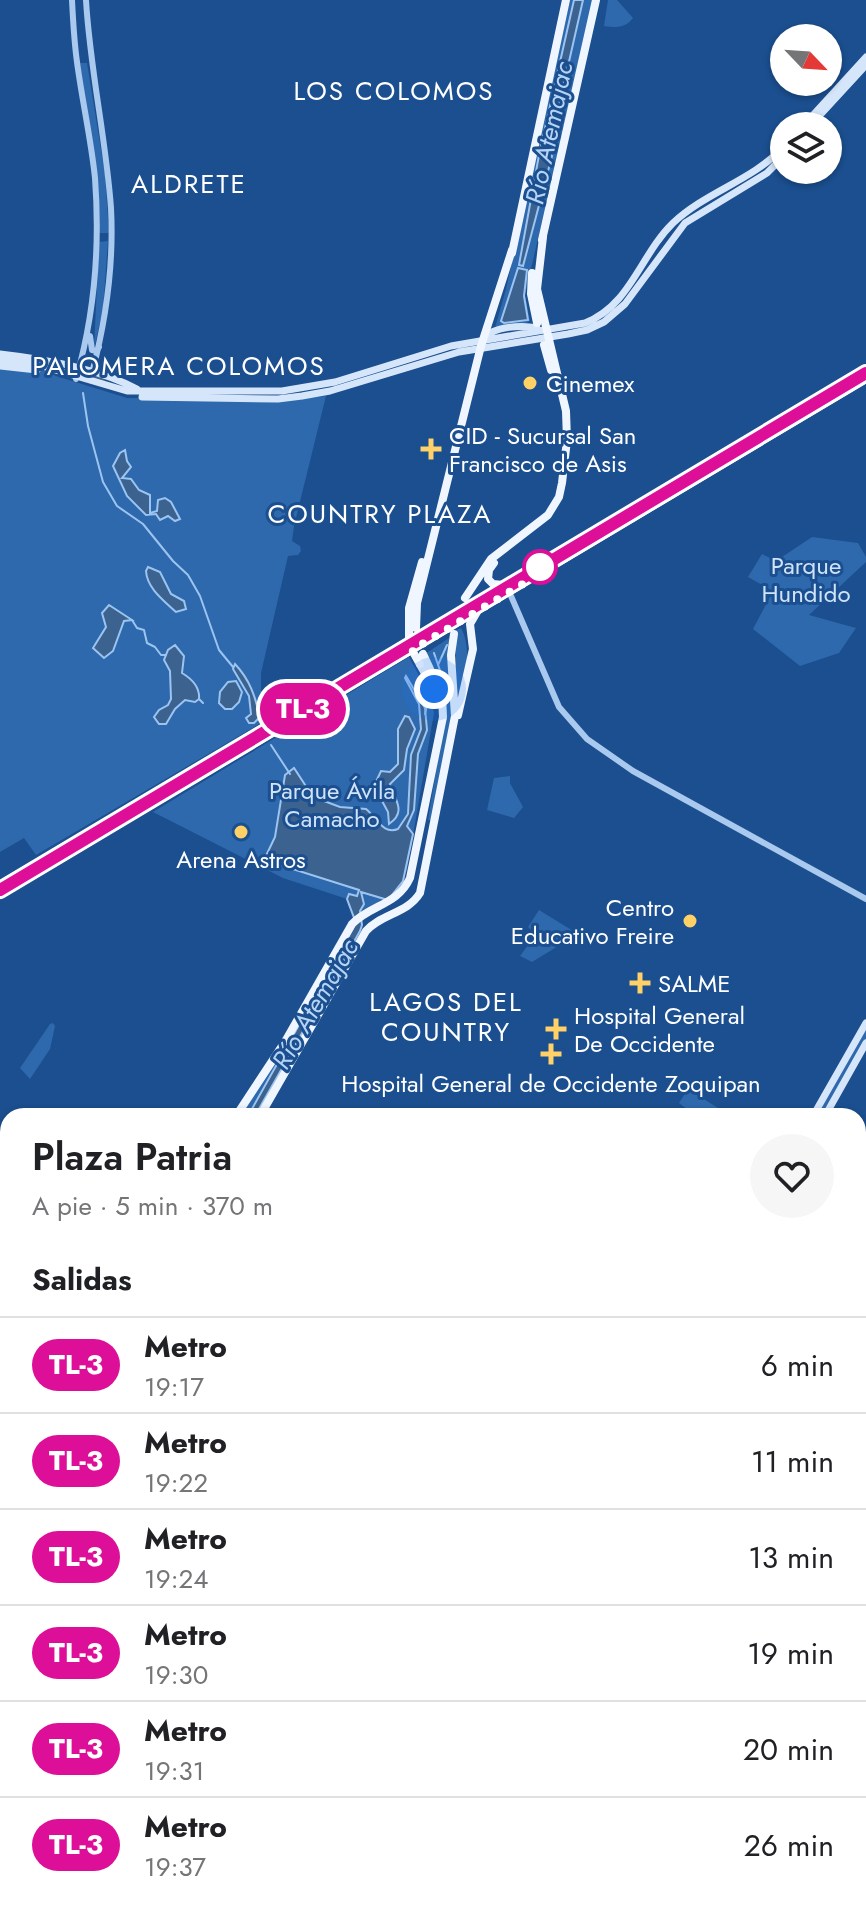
<!DOCTYPE html>
<html lang="es">
<head>
<meta charset="utf-8">
<style>
	:root { --surface:#fff; --page:#f6f6f6; --text:#202124; --muted:#757577; --line:#e0e0e0 }
	body { margin:0; font-family:Jost,sans-serif; background:var(--page); color:var(--text); height:100vh; display:flex; flex-direction:column; font-size:30px; white-space:nowrap }
	* { box-sizing:border-box; margin:0 }
	p { font-size:26px; color:var(--muted) }
	.icon { flex:none; width:44px; height:44px; fill:none; stroke:currentColor; stroke-width:2; stroke-linecap:round; stroke-linejoin:round }
	.map { position:relative; flex:1; overflow:hidden }
	.drawer { position:absolute; left:0px; top:1108px; width:866px; height:800px; display:flex; flex-direction:column; background:var(--surface); border-radius:24px 24px 0 0; box-shadow:0 2px 6px #0004 }
	.drawer>* { flex:none }
	.badge { padding:0 16px; border-radius:26px; font-size:28px; line-height:52px }
	.needle { width:52px; rotate:115deg }
	.buttons { position:absolute; left:770px; top:24px; display:grid; gap:16px }
	.buttons a { display:grid; place-items:center; width:72px; height:72px; border-radius:50%; background:var(--surface); box-shadow:0 2px 6px #0004; font-size:40px }
	.you { position:absolute; width:40px; height:40px; margin:-20px; border:6px solid #fff; border-radius:50%; background:#1a73e8; box-shadow:0 0 0 12px #1a73e833 }
	.map>.badge { position:absolute; translate:-50% -50%; box-shadow:0 0 0 4px #fff }
	h2 { padding:0 32px; font-size:30px; line-height:72px }
	.round { display:grid; place-items:center; flex:none; width:84px; height:84px; border-radius:42px; background:var(--page) }
	.head { display:flex; align-items:center; justify-content:space-between; height:136px; padding:0 32px }
	h1 { font-size:38px; font-weight:600; line-height:60px }
	ul { padding:0; list-style:none }
	li { display:flex; align-items:center; gap:24px; height:96px; padding:0 32px; border-top:2px solid var(--line) }
	li div { flex:1 }
	li b { display:block; font-size:30px }
	li em { font-style:normal }
	li .badge { min-width:88px; font-weight:700; text-align:center }
	.map>svg:first-child { display:block }
	.green { fill:#2e69ad }
	.water { fill:#3c6290; stroke:#9cc4f0; stroke-width:2 }
	.lines { fill:none; stroke-linecap:round; stroke-linejoin:round }
	.stream { stroke:#9cc4f0; stroke-width:2 }
	.canal { stroke:#3c6290; stroke-width:4 }
	.tertiary { stroke:#a9c9ee; stroke-width:6 }
	.secondary { stroke:#d6e6fa; stroke-width:7 }
	.primary { stroke:#f0f6ff; stroke-width:8 }
	.tram { stroke:#fff; stroke-width:2 }
	.rail-casing { stroke:#fff; stroke-width:5 }
	.rail { stroke:#1b4f8f; stroke-width:2; stroke-dasharray:6; stroke-linecap:butt }
	.line-casing { stroke:#fff; stroke-width:18 }
	.line { stroke:#dd0e98; stroke-width:12 }
	.walk { stroke:#fff; stroke-width:8; stroke-dasharray:0 14.4 }
	.poi-dot { fill:#ffd166; stroke:#1b4f8f; stroke-width:3 }
	.stop-dot { fill:#fff; stroke:#dd0e98; stroke-width:4 }
	.labels { text-anchor:middle; dominant-baseline:central; stroke-width:6; stroke-linejoin:round; paint-order:stroke }
	.poi-label { font-size:24px; fill:#fff; stroke:#1b4f8f; text-anchor:start }
	.park-label { font-size:24px; fill:#cfe3fa; stroke:#1b4f8f }
	.neighbourhood-label { font-size:26px; letter-spacing:2px; fill:#fff; stroke:#1b4f8f }
	.water-label { font-size:26px; font-style:italic; fill:#b5d3f5; stroke:#1b4f8f }
</style>
</head>
<body>
<div class="map">
<svg width="866" height="1908" viewBox="0 0 866 1908">
	<rect width="100%" height="100%" fill="#1b4f8f"/>
	<path class="green" d="M570,0H593L525,295L530,321L523,325L495,328L506,289Z
		M608,0H617L633,18C626,28 615,28 604,26Z
		M80,63H87L105,174L109,233H99Z
		M108,241L103,309L94,349L99,242Z
		M0,366L36,367L56,376L127,398L292,400L326,396L294,526L292,541L300,546L301,551L298,555L288,556L261,673V723L36,855L24,838L0,852Z
		M812,537L858,543L866,557V562L809,615L856,628L839,653L800,666L753,629L773,591L748,577L762,554L776,561Z
		M461,628C474,652 463,687 457,712L455,638L456,630Z
		M449,638L452,718L433,820H428L445,716L425,654Z
		M409,657L430,696L434,713L407,870L398,890L355,917L347,899L283,878L153,812Z
		M510,776V783L523,807L514,818L487,810L494,778Z
		M539,910L578,934L532,962L520,956L536,934L528,927Z
		M53,1023L55,1026L50,1049L30,1079L20,1068L50,1024Z
		M866,1023V1042L824,1116H814Z
		M279,1055L282,1057L248,1116H239Z
		M688,1089L726,1113L724,1116H696L679,1103Z
		M8,1896V1900H38V1908H2Z"/>
	<path class="water" d="M574,0H583L548,154L552,156L523,266L519,265L539,155Z
		M518,268L527,270L524,296L528,320L504,323L501,321Z
		M125,450L127,461L131,467L122,478L131,479L139,490L150,495V513L157,511L158,500L165,498L171,502L180,519L175,521L168,516L160,520L156,514L146,515L127,496L113,466L120,453Z
		M148,567L160,572L171,594L184,601L186,609L176,612C163,600 147,588 146,571Z
		M109,605L132,620L124,621L113,651L104,658L93,648L106,627L102,613Z
		M175,645L184,656L182,673C192,679 200,688 199,699L195,702L185,700L175,709L166,724H159L154,717L159,710L168,705L171,699L170,671L164,660L168,650Z
		M235,664C250,680 255,696 260,717L254,723H249L246,718L251,714L249,696L233,669Z
		M406,676L425,708L427,730L418,754L414,810L407,826L413,834L403,881L388,900L361,892L364,904L360,911L362,925L360,931L255,1116H248L356,923L347,899L349,894L357,896L359,890L264,860L275,837L285,775L294,768L313,797L340,807L366,809C377,818 383,835 398,829L408,814L411,755L421,729L419,704L405,678Z
		M236,681L242,692L239,702L232,709H225L219,703L220,692L228,682Z
		M405,716L409,717L415,729L407,749L404,770L390,784C395,800 407,812 389,824L388,812L374,786L381,771L390,772L398,764V729Z"/>
	<g class="lines">
		<path class="stream" d="M83,393L88,426L103,482L117,506L143,524L173,561L188,575L200,596L219,650L233,667
			M132,620L137,628L144,630L147,643L155,647L161,655H166
			M434,653L444,682L443,686
			M438,665L447,645
			M199,699L203,703
			M425,714L428,701L433,695
			M271,745L290,774"/>
		<path class="canal" d="M83,373L103,380"/>
		<path class="tertiary" d="M72,0C73,20 74,41 77,62C82,100 91,139 95,178C100,246 95,313 76,379
			M86,0C90,70 106,138 111,208C114,264 106,320 92,373
			M90,336L92,350L97,351L99,347
			M511,596L559,707L587,739L633,771L866,899
			M858,1420L866,1419
			M858,1435L866,1433
			M143,1900L145,1908
			M296,1908L302,1900
			M343,1908L349,1900"/>
		<path class="secondary" d="M803,126L866,57
			M810,126L866,65
			M485,338C493,326 523,325 537,328
			M0,354C45,359 97,368 137,389
			M0,360L42,366L127,391H282L335,382L451,346L585,323C631,305 640,255 673,223C706,192 751,181 784,147
			M0,366L37,370
			M142,397L278,399L302,396L330,391L459,352L568,334L587,330L604,322L625,304L685,223L767,173L784,156
			M813,1116L866,1023
			M825,1116L866,1043
			M0,1382L8,1391
			M0,1389L8,1399
			M0,1639L8,1603"/>
		<path class="primary" d="M542,240L596,0
			M512,253L566,0
			M532,273L531,294L537,323
			M544,345L551,370
			M494,563L489,570L488,579L493,584L503,585
			M465,598L491,559L548,515L559,497L562,483L567,440L566,411L537,289L543,237
			M416,628L417,603L481,346L512,250
			M409,640V608L422,562
			M412,650L437,695
			M458,715L473,649L470,624L477,612
			M0,885L866,369
			M0,895L866,379
			M236,1116L286,1040L352,924C370,905 398,905 410,878L443,717L442,695L423,654
			M260,1116L366,931C382,913 407,914 420,893L455,716L451,655L454,634
			M0,1716L8,1724
			M0,1731L8,1739
			M236,1900L247,1908
			M260,1900L270,1908"/>
		<path class="tram" d="M0,1724L8,1732
			M252,1900L263,1908"/>
		<defs>
			<path id="rail" d="M0,890L866,373"/>
		</defs>
		<use href="#rail" class="rail-casing"/>
		<use href="#rail" class="rail"/>
	</g>
	<g class="lines">
		<defs>
			<path id="line" d="M0,890L866,373"/>
		</defs>
		<use href="#line" class="line-casing"/>
		<use href="#line" class="line"/>
		<path class="walk" d="M434,689L412,650L543,572L540,567"/>
	</g>
	<g class="poi-dot">
		<circle cx="530" cy="383" r="8"/>
		<path d="M427 437h8v8h8v8h-8v8h-8v-8h-8v-8h8z"/>
		<circle cx="241" cy="832" r="8"/>
		<circle cx="690" cy="921" r="8"/>
		<path d="M636 971h8v8h8v8h-8v8h-8v-8h-8v-8h8z"/>
		<path d="M552 1017h8v8h8v8h-8v8h-8v-8h-8v-8h8z"/>
		<path d="M547 1042h8v8h8v8h-8v8h-8v-8h-8v-8h8z"/>
	</g>
	<circle class="stop-dot" cx="540" cy="567" r="16"/>
	<g class="labels">
		<g class="poi-label">
			<text x="546" y="383">Cinemex</text>
			<text x="449" y="435">CID - Sucursal San<tspan x="449" dy="28">Francisco de Asis</tspan></text>
			<text x="241" y="859" text-anchor="middle">Arena Astros</text>
			<text x="674" y="907" text-anchor="end">Centro<tspan x="674" dy="28">Educativo Freire</tspan></text>
			<text x="658" y="983">SALME</text>
			<text x="574" y="1015">Hospital General<tspan x="574" dy="28">De Occidente</tspan></text>
			<text x="551" y="1083" text-anchor="middle">Hospital General de Occidente Zoquipan</text>
		</g>
		<g class="park-label">
			<text x="806" y="565">Parque<tspan x="806" dy="28">Hundido</tspan></text>
			<text x="332" y="790">Parque Ávila<tspan x="332" dy="28">Camacho</tspan></text>
		</g>
		<g class="neighbourhood-label">
			<text x="394" y="91">LOS COLOMOS</text>
			<text x="189" y="184">ALDRETE</text>
			<text x="179" y="366">PALOMERA COLOMOS</text>
			<text x="380" y="514">COUNTRY PLAZA</text>
			<text x="446" y="1002">LAGOS DEL<tspan x="446" dy="30">COUNTRY</tspan></text>
		</g>
		<g class="water-label">
			<text transform="translate(549 133) rotate(-78)">Río Atemajac</text>
			<text transform="translate(315 1004) rotate(-60)">Río Atemajac</text>
		</g>
	</g>
</svg>
<div class="buttons">
<a><svg class="needle" viewBox="-14 -14 28 28"><path d="M0-13l5 13h-10z" fill="#e53935"/><path d="M0 13l5-13h-10z" fill="#757577"/></svg></a>
<a><svg class="icon" aria-label="layers" viewBox="0 0 24 24"><path d="M12 4l9 5-9 5-9-5zM3 14l9 5 9-5"/></svg></a>
</div>
<div class="you" style="left:434px;top:689px"></div>
<b class="badge" style="left:303px;top:709px;background:#dd0e98;color:#fff">TL-3</b>
<section class="drawer">
<div class="head"><div><h1>Plaza Patria</h1><p>A pie · 5 min · 370 m</p></div><a class="round"><svg class="icon" aria-label="heart" viewBox="0 0 24 24"><path d="M12 20l-8-8c-3-5 5-10 8-4 3-6 11-1 8 4z"/></svg></a></div>
<h2>Salidas</h2>
<ul>
<li><span class="badge" style="background:#dd0e98;color:#fff">TL-3</span><div><b>Metro</b><p>19:17</p></div><em>6 min</em></li>
<li><span class="badge" style="background:#dd0e98;color:#fff">TL-3</span><div><b>Metro</b><p>19:22</p></div><em>11 min</em></li>
<li><span class="badge" style="background:#dd0e98;color:#fff">TL-3</span><div><b>Metro</b><p>19:24</p></div><em>13 min</em></li>
<li><span class="badge" style="background:#dd0e98;color:#fff">TL-3</span><div><b>Metro</b><p>19:30</p></div><em>19 min</em></li>
<li><span class="badge" style="background:#dd0e98;color:#fff">TL-3</span><div><b>Metro</b><p>19:31</p></div><em>20 min</em></li>
<li><span class="badge" style="background:#dd0e98;color:#fff">TL-3</span><div><b>Metro</b><p>19:37</p></div><em>26 min</em></li>
</ul>
</section>
</div>
</body>
</html>
